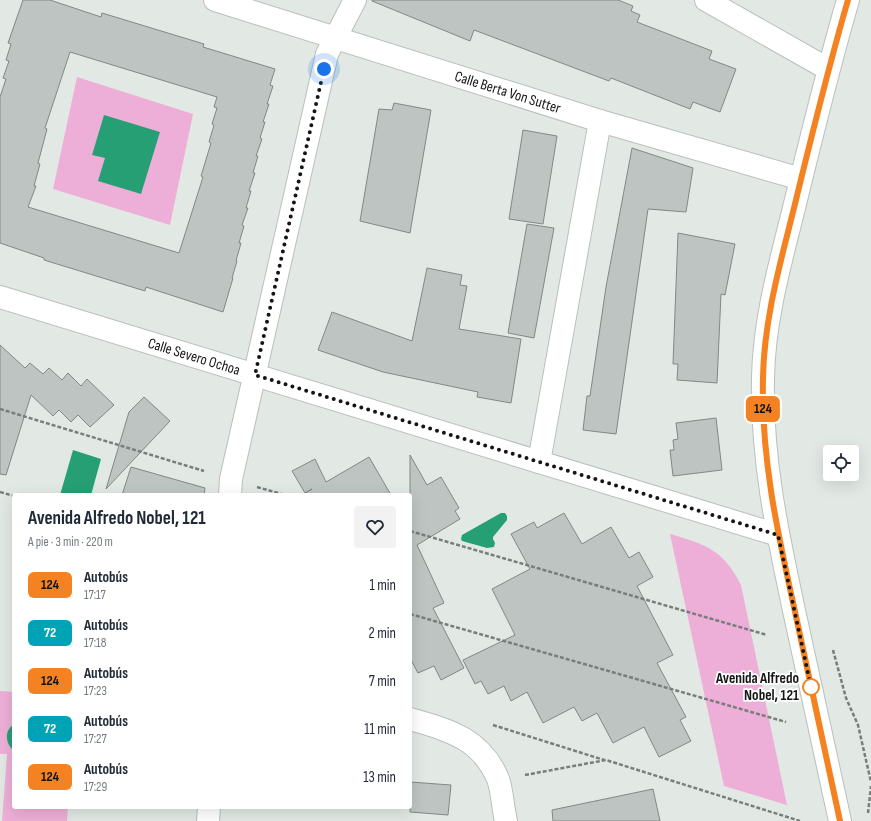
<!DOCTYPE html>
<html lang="es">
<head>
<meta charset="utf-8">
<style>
	:root { --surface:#fff; --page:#f2f2f3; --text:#1f2937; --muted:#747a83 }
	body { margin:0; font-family:"Sofia Sans Condensed",sans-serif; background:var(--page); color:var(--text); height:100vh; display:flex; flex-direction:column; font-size:15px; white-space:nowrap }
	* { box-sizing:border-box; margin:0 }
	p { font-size:13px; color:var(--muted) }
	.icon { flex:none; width:22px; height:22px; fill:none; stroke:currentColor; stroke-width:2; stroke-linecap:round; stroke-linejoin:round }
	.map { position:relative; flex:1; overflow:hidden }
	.sheet { position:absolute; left:12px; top:493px; width:400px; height:316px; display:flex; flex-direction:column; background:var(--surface); border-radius:4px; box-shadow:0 4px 16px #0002 }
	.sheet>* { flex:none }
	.badge { padding:0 8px; border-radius:6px; font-size:14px; line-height:26px }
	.controls { position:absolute; left:823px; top:445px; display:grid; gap:8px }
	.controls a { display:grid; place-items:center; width:36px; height:36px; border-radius:4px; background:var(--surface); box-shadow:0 4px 16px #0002; font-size:20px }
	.you { position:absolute; width:20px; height:20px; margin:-10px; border:3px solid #fff; border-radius:50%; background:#1a73e8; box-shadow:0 0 0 6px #1a73e833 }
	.map>.badge { position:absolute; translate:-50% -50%; box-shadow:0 0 0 2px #fff }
	.round { display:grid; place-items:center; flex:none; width:42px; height:42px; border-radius:4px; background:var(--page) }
	.summary { display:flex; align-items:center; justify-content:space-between; height:68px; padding:0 16px }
	h1 { font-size:19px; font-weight:700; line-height:30px }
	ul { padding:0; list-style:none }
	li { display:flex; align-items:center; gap:12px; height:48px; padding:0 16px }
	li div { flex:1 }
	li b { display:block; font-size:15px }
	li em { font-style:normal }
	li .badge { min-width:44px; font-weight:700; text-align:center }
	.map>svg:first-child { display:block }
	.green { fill:#edafd7 }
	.water { fill:#279f75 }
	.building { fill:#bec4c1; stroke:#828885; fill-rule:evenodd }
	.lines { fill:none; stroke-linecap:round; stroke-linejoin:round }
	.street-casing { stroke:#b9bfbc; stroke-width:24 }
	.secondary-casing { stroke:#b9bfbc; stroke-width:24 }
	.path { stroke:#797d7b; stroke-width:2.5; stroke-dasharray:4 2; stroke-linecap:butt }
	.street { stroke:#fff; stroke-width:22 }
	.secondary { stroke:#fff; stroke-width:22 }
	.line-casing { stroke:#fff; stroke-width:9 }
	.line { stroke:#f58220; stroke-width:6 }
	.walk { stroke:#141615; stroke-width:4; stroke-dasharray:0 7.2 }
	.stop-dot { fill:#fff; stroke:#f58220; stroke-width:2 }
	.labels { text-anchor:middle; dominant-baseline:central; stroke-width:3.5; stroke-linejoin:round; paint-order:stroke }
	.street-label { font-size:15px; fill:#141615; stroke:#fff }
	.stop-label { font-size:15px; font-weight:bold; fill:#141615; stroke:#fff; text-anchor:end }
</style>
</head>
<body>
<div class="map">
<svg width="871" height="821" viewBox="0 0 871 821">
	<rect width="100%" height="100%" fill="#e2e9e5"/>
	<path class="green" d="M77,77L193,114L170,225L53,189Z
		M670,534C705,544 724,550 741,585L787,805L724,786Z
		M0,691L14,692V807H68L67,821H2L7,754H0Z"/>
	<path class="water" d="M104,115L160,132L141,194L98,181L105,158L92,155Z
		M73,450L101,459L91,495H60Z
		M501,513H505L507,516V520L493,537V539L495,543L494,547L487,548L462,541L461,539L462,535Z
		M14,724V751C5,743 4,731 14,724Z"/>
	<path class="building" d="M23,0H50L101,17L102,13L204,44L203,47L275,69L270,85L273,86L267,104H269L263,122H265L260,138L262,139L256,156H258L253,173H255L249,191H251L246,208H248L242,225L244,226L239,243H241L236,261H237L232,278H233L223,312L146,287L145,291L44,260V258L0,243V97L6,79L3,78L9,61L6,60L11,44L8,43ZM70,52L217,97L214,107L217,108L212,124L214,125L209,142L211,143L201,176L203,177L179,253L28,207L36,186H34L40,164L38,163L47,129L45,128Z
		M372,0H618L633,6L631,11L640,15L637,22L712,51L709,59L736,69L720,112L693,102L690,109L611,78L609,81L474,30L470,41L372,1Z
		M394,103L431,110L410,233L360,221L379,109L392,110Z
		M523,130L557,136L543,224L509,219Z
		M632,148L693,168L686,212L648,209L616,434L583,430L587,396H590L606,287Z
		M527,224L554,228L534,338L508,333Z
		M678,233L735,244L725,295L721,294L717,383L677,380L678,364H673Z
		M427,268L462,275L460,285L467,286L459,329L521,339L511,403L477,397L478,392L383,372L318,350L332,312L412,341Z
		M0,345L25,368L30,363L43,374L49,368L62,380L68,373L81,386L87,379L114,405L90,427L78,415L71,422L59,410L53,416L31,395L6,475L0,474Z
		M144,397L170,421L106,489L129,412Z
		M716,418L722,470L673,476L670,450H674L673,440L678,439L676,423Z
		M410,455L427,485L441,477L459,508L455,511L460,519L417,545L444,603L433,608L464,668L441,680L434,666L418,673L410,658Z
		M369,457L391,495H302L312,489L305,493L292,471L315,459L326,482Z
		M131,467L205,488L204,495H122Z
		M564,513L582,544L611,527L629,558L639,552L653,577L637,586L673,655L657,663L686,717L680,720L691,741L659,757L644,727L613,743L597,713L582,721L574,707L543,723L527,692L511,701L504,686L488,694L481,681L475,684L463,660L515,635L492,589L530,569L511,534L534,522L537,528Z
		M410,782L451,785L448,815L410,812Z
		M653,789L660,821H553L552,810Z"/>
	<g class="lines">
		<defs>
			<g id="street">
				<path id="s1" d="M215,0L600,121L801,179"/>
				<path d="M706,0L828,69"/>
				<path id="s2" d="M0,297L778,535"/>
				<path d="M539,462L600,121"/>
				<path d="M230,495L231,479L327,54L355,0"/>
				<path d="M410,719C448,730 481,738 498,779C502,789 503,809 506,821"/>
				<path d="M208,821L209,807"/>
			</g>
			<path id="secondary" d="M840,821C825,752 810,684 795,615C778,536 761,459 763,378C764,320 780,264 794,208C811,138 828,69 848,0"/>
		</defs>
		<use href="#street" class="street-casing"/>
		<use href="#secondary" class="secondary-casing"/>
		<path class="path" d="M0,409L204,471
			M257,487L285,495
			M0,492L14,496
			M410,531L767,635
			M410,614L786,722
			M833,650L846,698L858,725L871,782
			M493,725L604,760
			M525,775L606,760L800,821
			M868,813L871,786"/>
		<use href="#street" class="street"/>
		<use href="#secondary" class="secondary"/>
	</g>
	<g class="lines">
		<defs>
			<path id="line" d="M840,821C825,750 809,678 794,607C777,530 761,457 763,378C764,320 780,264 794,208C811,138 828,69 848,0"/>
		</defs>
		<use href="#line" class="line-casing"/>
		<use href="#line" class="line"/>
		<path class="walk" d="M324,69L255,375L778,535L811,687"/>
	</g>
	<circle class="stop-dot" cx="811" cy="687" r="8"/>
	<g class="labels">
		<g class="street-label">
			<text stroke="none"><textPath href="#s1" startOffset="307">Calle Berta Von Sutter</textPath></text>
			<text stroke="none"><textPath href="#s2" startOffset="203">Calle Severo Ochoa</textPath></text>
		</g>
		<g class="stop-label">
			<text x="799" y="678">Avenida Alfredo<tspan x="799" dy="17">Nobel, 121</tspan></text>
		</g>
	</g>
</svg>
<div class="controls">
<a><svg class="icon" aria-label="locate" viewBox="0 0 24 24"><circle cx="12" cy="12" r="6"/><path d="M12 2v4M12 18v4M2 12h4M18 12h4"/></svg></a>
</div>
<div class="you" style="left:324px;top:69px"></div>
<b class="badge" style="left:763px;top:409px;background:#f58220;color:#111">124</b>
<section class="sheet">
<div class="summary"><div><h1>Avenida Alfredo Nobel, 121</h1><p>A pie · 3 min · 220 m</p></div><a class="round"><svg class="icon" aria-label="heart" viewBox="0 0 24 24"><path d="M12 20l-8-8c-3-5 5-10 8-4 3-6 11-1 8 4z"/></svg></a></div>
<ul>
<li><span class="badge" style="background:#f58220;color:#111">124</span><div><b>Autobús</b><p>17:17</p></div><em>1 min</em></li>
<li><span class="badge" style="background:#00a3b4;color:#fff">72</span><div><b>Autobús</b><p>17:18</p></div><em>2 min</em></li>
<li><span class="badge" style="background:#f58220;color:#111">124</span><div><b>Autobús</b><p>17:23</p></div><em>7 min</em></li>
<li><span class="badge" style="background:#00a3b4;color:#fff">72</span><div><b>Autobús</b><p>17:27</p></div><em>11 min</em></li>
<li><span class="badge" style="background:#f58220;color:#111">124</span><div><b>Autobús</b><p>17:29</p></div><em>13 min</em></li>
</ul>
</section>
</div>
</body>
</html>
